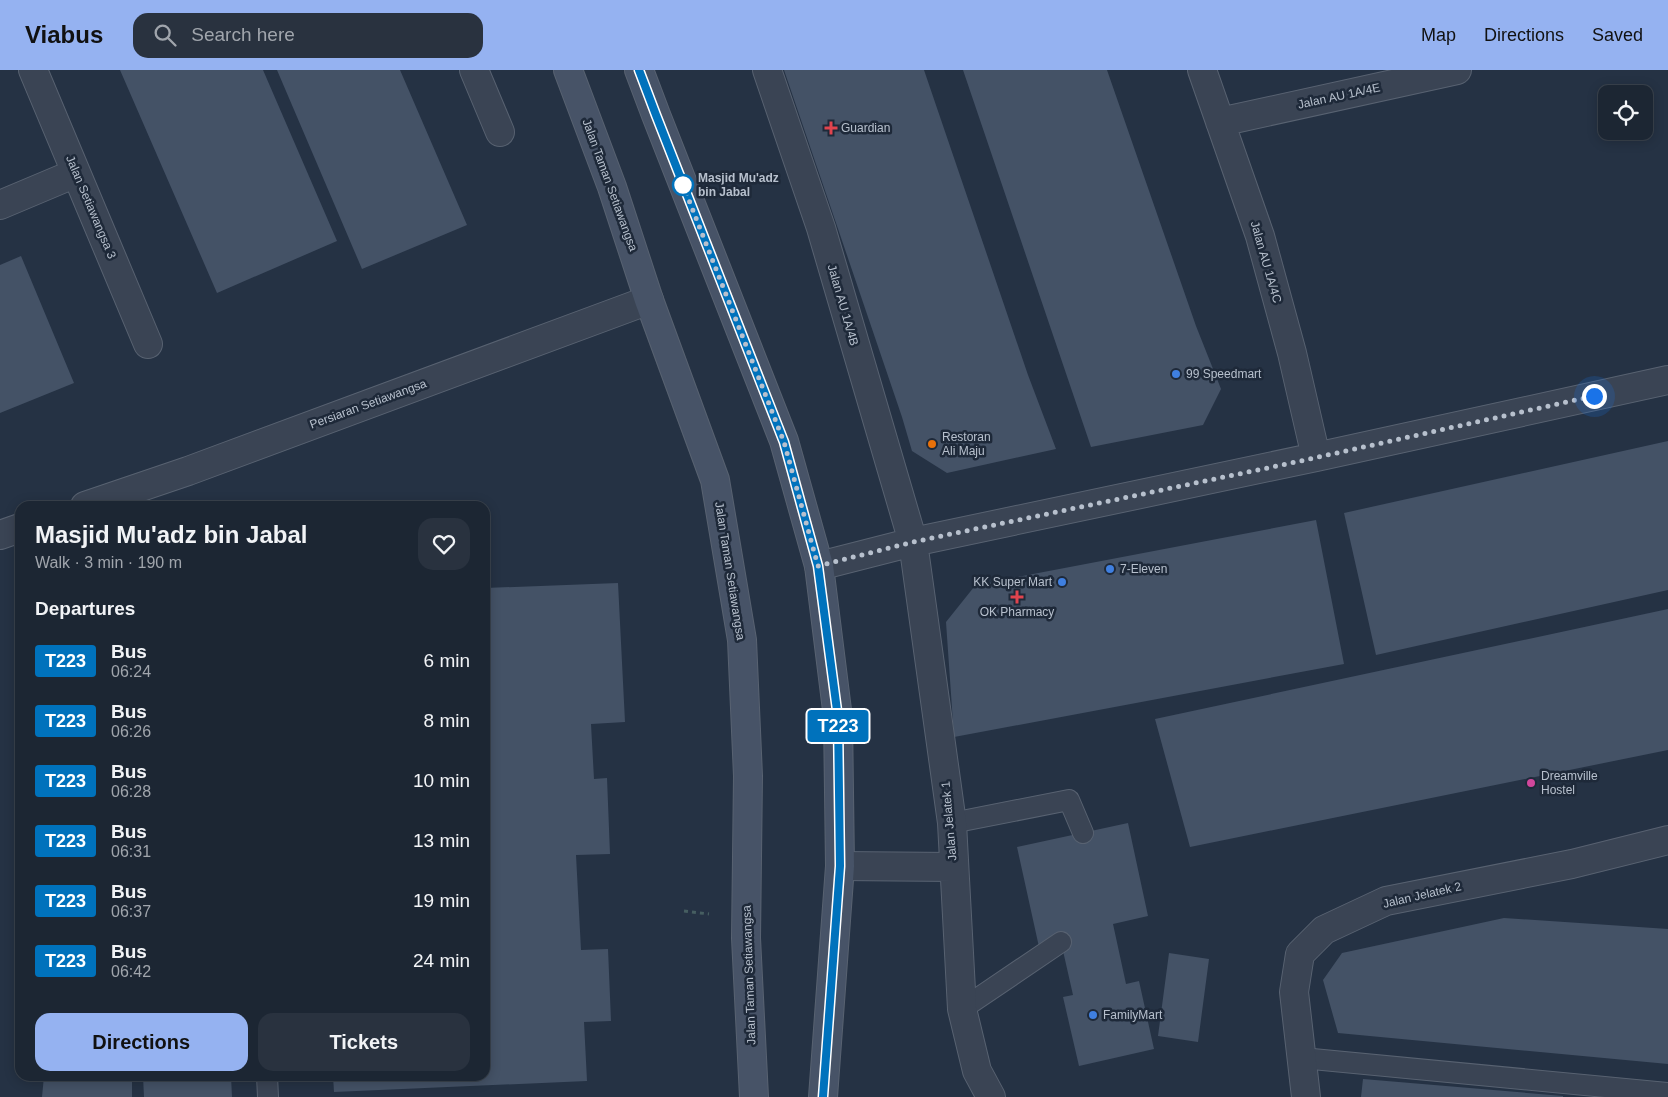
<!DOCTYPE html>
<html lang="en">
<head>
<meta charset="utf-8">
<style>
	:root { --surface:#1c2633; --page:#29323f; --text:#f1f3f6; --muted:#a0a5ac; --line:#3a434e; --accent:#95b2f1 }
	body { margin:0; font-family:Arial,sans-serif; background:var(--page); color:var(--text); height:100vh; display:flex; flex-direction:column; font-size:19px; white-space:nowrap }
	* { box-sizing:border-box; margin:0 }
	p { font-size:16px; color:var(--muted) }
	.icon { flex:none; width:28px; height:28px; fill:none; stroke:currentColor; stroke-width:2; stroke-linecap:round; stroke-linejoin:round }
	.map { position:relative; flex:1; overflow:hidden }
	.details { position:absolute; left:15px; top:431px; width:475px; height:580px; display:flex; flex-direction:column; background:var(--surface); border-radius:15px; box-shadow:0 2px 12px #0003,0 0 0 1px var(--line) }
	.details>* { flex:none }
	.badge { padding:0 10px; border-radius:4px; font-size:18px; line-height:32px }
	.tools { position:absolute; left:1598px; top:15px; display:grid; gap:10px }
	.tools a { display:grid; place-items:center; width:55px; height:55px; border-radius:10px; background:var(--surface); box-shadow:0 2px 12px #0003,0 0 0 1px var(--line); font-size:25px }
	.you { position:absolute; width:25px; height:25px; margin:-12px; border:4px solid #fff; border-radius:50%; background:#1a73e8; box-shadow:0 0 0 8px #1a73e833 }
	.map>.badge { position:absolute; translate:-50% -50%; box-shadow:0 0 0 2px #fff }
	h2 { padding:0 20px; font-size:19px; line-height:45px }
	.round { display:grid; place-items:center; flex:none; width:52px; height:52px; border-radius:15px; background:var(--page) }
	.headline { display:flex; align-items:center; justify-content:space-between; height:85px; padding:0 20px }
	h1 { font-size:24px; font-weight:700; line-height:38px }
	.primary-button { display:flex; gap:10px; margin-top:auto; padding:10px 20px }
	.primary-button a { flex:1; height:58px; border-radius:15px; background:var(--accent); color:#111; font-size:20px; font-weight:700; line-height:58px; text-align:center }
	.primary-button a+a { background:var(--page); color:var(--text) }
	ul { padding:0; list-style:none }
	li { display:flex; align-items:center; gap:15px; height:60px; padding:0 20px }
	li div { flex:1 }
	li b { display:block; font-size:19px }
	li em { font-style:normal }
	li .badge { min-width:55px; font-weight:700; text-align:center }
	header { display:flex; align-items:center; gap:30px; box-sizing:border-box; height:70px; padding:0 25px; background:var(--accent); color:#111 }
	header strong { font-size:24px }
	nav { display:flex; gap:28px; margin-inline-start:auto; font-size:18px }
	.search { width:350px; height:45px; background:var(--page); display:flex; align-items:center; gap:12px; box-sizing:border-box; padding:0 18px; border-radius:15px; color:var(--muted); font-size:19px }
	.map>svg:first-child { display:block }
	.building { fill:#445266 }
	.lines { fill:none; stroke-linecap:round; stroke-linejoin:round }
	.lane-casing { stroke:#586271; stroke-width:22 }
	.street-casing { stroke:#586271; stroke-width:30 }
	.secondary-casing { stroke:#586271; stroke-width:30 }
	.path { stroke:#465e61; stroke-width:3; stroke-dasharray:4 4; stroke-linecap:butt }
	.lane { stroke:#3a4454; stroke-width:20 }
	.street { stroke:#3a4454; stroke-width:28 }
	.secondary { stroke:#475367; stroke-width:28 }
	.line-casing { stroke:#fff; stroke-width:11 }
	.line { stroke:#0072bc; stroke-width:8 }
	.walk { stroke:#b7c0cd; stroke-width:5; stroke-dasharray:0 9 }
	.health-dot { fill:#e0444e; stroke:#1e2939; stroke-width:2 }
	.stop-dot { fill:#fff; stroke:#0072bc; stroke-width:2.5 }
	.shop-dot { fill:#3f7fe0; stroke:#1e2939; stroke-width:2 }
	.food-dot { fill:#e8710a; stroke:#1e2939; stroke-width:2 }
	.hotel-dot { fill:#d1479c; stroke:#1e2939; stroke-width:2 }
	.labels { text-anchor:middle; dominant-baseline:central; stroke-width:5; stroke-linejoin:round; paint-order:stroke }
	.street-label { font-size:12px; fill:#b7c0cd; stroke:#1e2939 }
	.poi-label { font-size:12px; fill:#b7c0cd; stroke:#1e2939; text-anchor:start }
	.stop-label { font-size:12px; font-weight:bold; fill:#b7c0cd; stroke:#1e2939; text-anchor:start }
</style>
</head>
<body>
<header>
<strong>Viabus</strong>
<div class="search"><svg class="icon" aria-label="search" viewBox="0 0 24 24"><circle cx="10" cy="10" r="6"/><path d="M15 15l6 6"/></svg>Search here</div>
<nav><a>Map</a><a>Directions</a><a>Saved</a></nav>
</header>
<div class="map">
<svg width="1668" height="1027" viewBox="0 0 1668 1027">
	<rect width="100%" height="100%" fill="#253244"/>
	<path class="building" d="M120,0H263L337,171L217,223Z
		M277,0H400L467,155L362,199Z
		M784,0H924L1028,305L1056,379L947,403L912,381L902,347Z
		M963,0H1107L1196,256L1221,319L1203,355L1091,377Z
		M21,186L74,313L0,343V195Z
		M1668,371V520L1376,585L1344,443Z
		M1316,450L1344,594L954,667L946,552L974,517L996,511Z
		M618,513L625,652L591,654L594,709L607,708L610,784L576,785L581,880L608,879L611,951L584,952L587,1011L334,1022L333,1006H485V518Z
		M1668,539V680L1190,777L1155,649Z
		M1128,753L1148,846L1113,854L1126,914L1139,911L1154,979L1079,996L1063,927L1073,925L1061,872L1039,877L1017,777Z
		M1504,848L1668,859V994L1338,963L1323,910L1342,883Z
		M1169,883L1209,889L1198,972L1158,966Z
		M44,1006H132V1027H42Z
		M143,1006H231L232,1027H144Z
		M1363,1009L1563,1026V1027H1361Z"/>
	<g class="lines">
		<defs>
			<path id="lane" d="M952,753L1069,730L1083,763
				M962,939L1061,872
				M1302,988L1668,1023
				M267,1006L268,1027"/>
			<path id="street" d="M33,0L148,274
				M474,0L500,62
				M767,0L821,158L913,472L952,753L962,939L977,1001L991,1027
				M1202,0L1260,166L1292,283L1316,387
				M1220,52L1457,0
				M0,135L76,103
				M85,436L188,401L649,230
				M0,465L20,458
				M819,496L913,472L1316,387L1668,310
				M840,796L953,797
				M1306,1027L1294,922L1300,884L1324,860L1386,831L1572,794L1668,770"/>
			<path id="secondary" d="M568,0L612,117L649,230L715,410L742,570L748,706L746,868L754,1027
				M639,0L656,45L784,371L819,496L838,648L840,796L823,1027"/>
		</defs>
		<use href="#lane" class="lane-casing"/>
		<use href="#street" class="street-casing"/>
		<use href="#secondary" class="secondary-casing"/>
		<path class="path" d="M684,841L709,844"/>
		<use href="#lane" class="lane"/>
		<use href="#street" class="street"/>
		<use href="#secondary" class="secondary"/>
	</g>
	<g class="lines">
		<defs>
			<path id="line" d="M639,0L656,45L784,372L818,496L838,648L840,796L823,1027"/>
		</defs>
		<use href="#line" class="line-casing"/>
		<use href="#line" class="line"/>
		<path class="walk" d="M683,115L784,372L818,496L913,472L1296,392L1594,326"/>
	</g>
	<g class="health-dot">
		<path d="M828.5 50.5h5v5h5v5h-5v5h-5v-5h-5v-5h5z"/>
		<path d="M1014.5 519.5h5v5h5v5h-5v5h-5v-5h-5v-5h5z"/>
	</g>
	<circle class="stop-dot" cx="683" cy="115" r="10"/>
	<g class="shop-dot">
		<circle cx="1176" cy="304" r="5"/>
		<circle cx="1110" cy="499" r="5"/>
		<circle cx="1062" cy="512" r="5"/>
		<circle cx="1093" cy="945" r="5"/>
	</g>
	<circle class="food-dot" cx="932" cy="374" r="5"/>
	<circle class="hotel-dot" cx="1531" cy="713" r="5"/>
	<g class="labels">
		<g class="street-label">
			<text transform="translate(1339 26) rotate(-12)">Jalan AU 1A/4E</text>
			<text transform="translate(610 115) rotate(70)">Jalan Taman Setiawangsa</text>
			<text transform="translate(91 137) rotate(67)">Jalan Setiawangsa 3</text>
			<text transform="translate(1266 192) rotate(74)">Jalan AU 1A/4C</text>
			<text transform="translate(843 235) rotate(74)">Jalan AU 1A/4B</text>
			<text transform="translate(368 334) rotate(-20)">Persiaran Setiawangsa</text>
			<text transform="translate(730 501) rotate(81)">Jalan Taman Setiawangsa</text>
			<text transform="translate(949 751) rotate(-95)">Jalan Jelatek 1</text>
			<text transform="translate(1422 825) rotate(-13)">Jalan Jelatek 2</text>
			<text transform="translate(749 905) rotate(-92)">Jalan Taman Setiawangsa</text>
		</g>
		<g class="poi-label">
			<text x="841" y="58">Guardian</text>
			<text x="1186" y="304">99 Speedmart</text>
			<text x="942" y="367">Restoran<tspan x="942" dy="14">Ali Maju</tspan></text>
			<text x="1120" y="499">7-Eleven</text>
			<text x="1052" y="512" text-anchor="end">KK Super Mart</text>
			<text x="1017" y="542" text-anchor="middle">OK Pharmacy</text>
			<text x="1541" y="706">Dreamville<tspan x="1541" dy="14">Hostel</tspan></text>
			<text x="1103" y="945">FamilyMart</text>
		</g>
		<g class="stop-label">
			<text x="698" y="108">Masjid Mu'adz<tspan x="698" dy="14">bin Jabal</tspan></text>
		</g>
	</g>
</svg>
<div class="tools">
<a><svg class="icon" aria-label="locate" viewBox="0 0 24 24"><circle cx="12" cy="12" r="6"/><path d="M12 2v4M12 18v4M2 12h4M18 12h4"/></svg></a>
</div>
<div class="you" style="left:1594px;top:326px"></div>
<b class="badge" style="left:838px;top:656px;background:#0072bc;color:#fff">T223</b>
<section class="details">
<div class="headline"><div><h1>Masjid Mu'adz bin Jabal</h1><p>Walk · 3 min · 190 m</p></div><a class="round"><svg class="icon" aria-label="heart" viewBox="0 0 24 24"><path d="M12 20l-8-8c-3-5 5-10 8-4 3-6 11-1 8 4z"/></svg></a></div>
<h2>Departures</h2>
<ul>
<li><span class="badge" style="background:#0072bc;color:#fff">T223</span><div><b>Bus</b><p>06:24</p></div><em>6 min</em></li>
<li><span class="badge" style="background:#0072bc;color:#fff">T223</span><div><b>Bus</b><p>06:26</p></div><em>8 min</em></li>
<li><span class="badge" style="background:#0072bc;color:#fff">T223</span><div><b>Bus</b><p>06:28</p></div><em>10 min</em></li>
<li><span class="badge" style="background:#0072bc;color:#fff">T223</span><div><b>Bus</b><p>06:31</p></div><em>13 min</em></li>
<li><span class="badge" style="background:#0072bc;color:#fff">T223</span><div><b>Bus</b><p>06:37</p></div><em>19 min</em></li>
<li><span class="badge" style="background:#0072bc;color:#fff">T223</span><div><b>Bus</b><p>06:42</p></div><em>24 min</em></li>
</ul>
<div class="primary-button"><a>Directions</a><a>Tickets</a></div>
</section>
</div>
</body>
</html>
